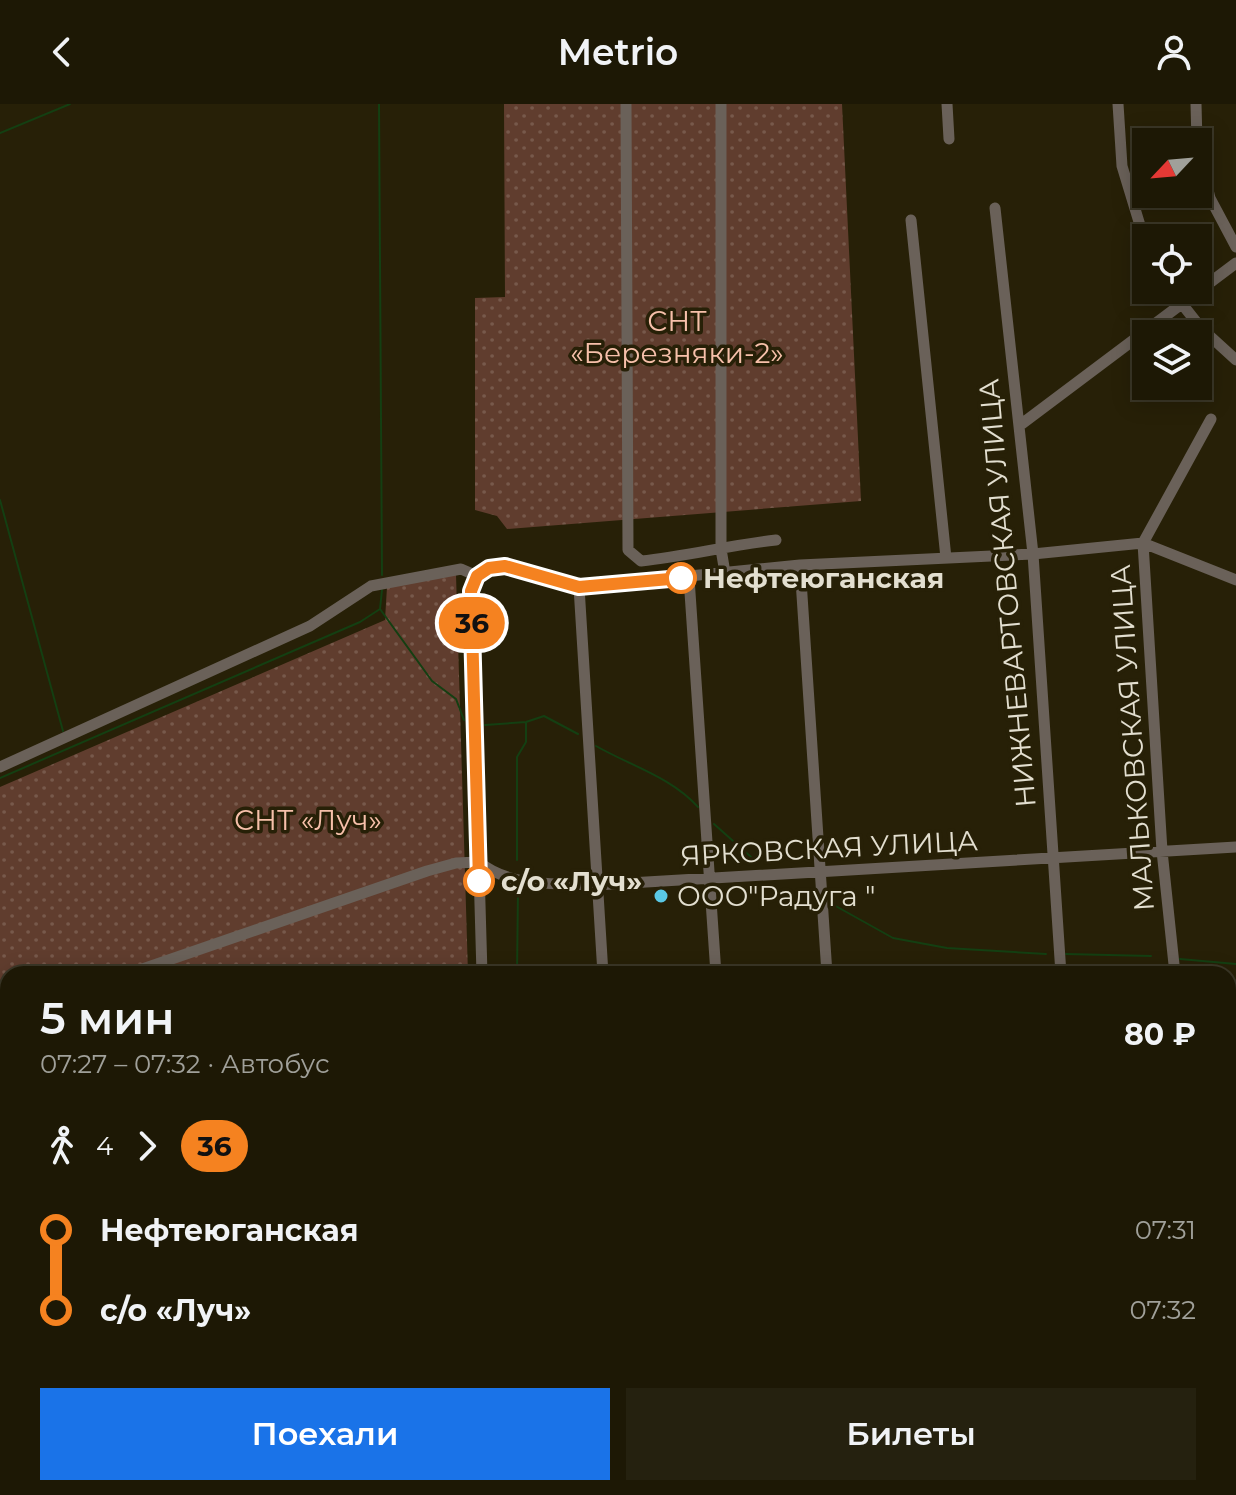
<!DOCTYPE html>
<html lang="ru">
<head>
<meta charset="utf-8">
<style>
	:root { --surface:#1d1805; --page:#25210f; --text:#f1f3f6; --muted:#a0a09a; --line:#3b3727; --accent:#1a73e8 }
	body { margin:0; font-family:Montserrat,sans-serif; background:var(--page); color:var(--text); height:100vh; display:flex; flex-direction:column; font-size:30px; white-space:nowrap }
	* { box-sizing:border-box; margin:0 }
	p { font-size:26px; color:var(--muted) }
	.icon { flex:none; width:44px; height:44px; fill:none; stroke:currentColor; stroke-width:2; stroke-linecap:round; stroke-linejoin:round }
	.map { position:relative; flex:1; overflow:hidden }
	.details { position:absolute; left:0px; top:862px; width:1236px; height:530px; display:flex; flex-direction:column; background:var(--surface); border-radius:24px 24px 0 0; box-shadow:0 4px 20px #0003,0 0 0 2px var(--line) }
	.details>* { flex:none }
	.badge { padding:0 16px; border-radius:26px; font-size:28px; line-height:52px }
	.needle { width:52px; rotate:244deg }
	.buttons { position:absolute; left:1132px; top:24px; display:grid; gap:16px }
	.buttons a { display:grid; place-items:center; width:80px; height:80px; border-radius:0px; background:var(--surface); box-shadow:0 4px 20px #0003,0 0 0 2px var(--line); font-size:40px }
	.map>.badge { position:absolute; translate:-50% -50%; box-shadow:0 0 0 4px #fff }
	.legs { display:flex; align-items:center; gap:12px; height:88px; padding:0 40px; font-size:26px }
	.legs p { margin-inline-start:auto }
	.head { display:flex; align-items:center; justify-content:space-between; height:136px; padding:0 40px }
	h1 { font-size:44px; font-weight:600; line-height:60px }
	.cta { display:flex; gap:16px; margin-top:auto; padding:16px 40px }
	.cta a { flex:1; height:92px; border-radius:0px; background:var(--accent); color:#fff; font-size:32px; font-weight:600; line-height:92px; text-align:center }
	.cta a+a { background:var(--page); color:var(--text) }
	ul { padding:0 40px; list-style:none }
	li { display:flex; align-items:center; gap:28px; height:80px; font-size:30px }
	li i { display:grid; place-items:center; width:12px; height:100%; margin:0 10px; background:currentColor }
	li i::after { content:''; width:20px; height:20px; margin:-10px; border:6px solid; border-radius:50%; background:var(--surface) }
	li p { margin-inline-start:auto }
	li:first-child i { background:linear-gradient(#0000 50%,currentColor 0) }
	li:last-child i { background:linear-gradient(currentColor 50%,#0000 0) }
	header { display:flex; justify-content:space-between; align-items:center; height:104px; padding:0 40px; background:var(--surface); font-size:36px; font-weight:600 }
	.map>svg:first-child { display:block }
	.grass { fill:url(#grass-dots) }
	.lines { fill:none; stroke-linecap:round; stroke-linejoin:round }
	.stream { stroke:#143f12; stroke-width:2 }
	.minor { stroke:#6a6159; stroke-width:11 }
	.line-1-casing { stroke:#fff; stroke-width:18 }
	.line-1 { stroke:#f58220; stroke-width:12 }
	.stop-1-dot { fill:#fff; stroke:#f58220; stroke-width:4 }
	.poi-dot { fill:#5ac8e5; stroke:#272007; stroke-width:3 }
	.labels { text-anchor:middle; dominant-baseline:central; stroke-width:7; stroke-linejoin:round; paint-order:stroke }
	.park-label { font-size:28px; fill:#f7c0aa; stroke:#272007 }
	.stop-label { font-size:28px; font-weight:bold; fill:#e3dfd0; stroke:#272007; text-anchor:start }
	.street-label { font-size:28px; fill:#e3dfd0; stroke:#272007 }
	.poi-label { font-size:28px; fill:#e3dfd0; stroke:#272007; text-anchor:start }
</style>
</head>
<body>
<header><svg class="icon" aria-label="back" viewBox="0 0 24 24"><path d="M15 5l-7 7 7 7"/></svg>Metrio<svg class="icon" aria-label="person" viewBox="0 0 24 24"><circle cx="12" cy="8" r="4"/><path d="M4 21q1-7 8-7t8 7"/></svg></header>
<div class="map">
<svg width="1236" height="1391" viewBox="0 0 1236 1391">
	<defs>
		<pattern id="grass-dots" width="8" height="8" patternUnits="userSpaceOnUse" patternTransform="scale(2)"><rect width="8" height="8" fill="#603d2e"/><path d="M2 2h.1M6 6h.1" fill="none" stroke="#77594b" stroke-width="1.8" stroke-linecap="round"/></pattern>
	</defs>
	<rect width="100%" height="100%" fill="#272007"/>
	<path class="grass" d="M504,0H842L861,397L507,425L497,412L475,406V194L505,193Z
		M456,471L468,870H8V1384H313L310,1391H0V683L385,516L387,483Z"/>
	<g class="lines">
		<path class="stream" d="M379,0L382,471
			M0,29L70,0
			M0,396L63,627
			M380,505L432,577L456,595L464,616
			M485,621L526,618L544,612L578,630
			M596,642C631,662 671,673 698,703
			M0,674L360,518L380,505L382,486
			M714,720L751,753
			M517,756V653L526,638V618
			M832,800L893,834L947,844L1046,850
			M1066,850L1151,852
			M1180,855L1236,860
			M517,870L518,785
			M1228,967L1236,963
			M1061,1384L1062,1391
			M354,1391L357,1384"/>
		<path class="minor" d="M626,0L628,446L641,457C687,452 731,441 776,436
			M721,0V445L725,469
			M947,0L949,35
			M1118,0L1122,62L1146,141
			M1196,0L1197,38
			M1198,45L1210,94L1236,143
			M995,104L1033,450L1061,870
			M911,116L946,454
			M1171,186L1201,224L1236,256
			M1019,322L1236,159
			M800,461L827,870
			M477,472L489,464L505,462L579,483L800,461L1033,450L1143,439L1236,476
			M477,472L471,487L482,870
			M689,474L716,870
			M579,483L603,870
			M0,663L310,522L371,482L461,465L477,472
			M479,758C511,784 556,779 596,781L1236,743
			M128,870L427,767L456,759L479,758
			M1175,870L1162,747L1143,439L1211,315
			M0,913L8,911
			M1228,987L1236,983
			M1228,1122L1236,1139
			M1228,1253L1236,1249
			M0,1322L8,1319
			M1228,1379L1236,1375
			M639,1384V1391
			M753,1384V1391
			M864,1384V1391
			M1000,1384V1391
			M1088,1384L1089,1391
			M303,1391L306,1384
			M323,1391L326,1384
			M374,1391L377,1384
			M493,1391L496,1384
			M1204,1391L1218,1384"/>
	</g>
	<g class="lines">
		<defs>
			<path id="line-1" d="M479,777L471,487L477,472L489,464L505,462L579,483L681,474"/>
		</defs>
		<use href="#line-1" class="line-1-casing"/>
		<use href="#line-1" class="line-1"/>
	</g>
	<g class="stop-1-dot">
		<circle cx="681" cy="474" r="14"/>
		<circle cx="479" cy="777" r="14"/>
	</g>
	<circle class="poi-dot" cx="661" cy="792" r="8"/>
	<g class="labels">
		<g class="park-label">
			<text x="677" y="217">СНТ<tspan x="677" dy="32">«Березняки-2»</tspan></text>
			<text x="308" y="716">СНТ «Луч»</text>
		</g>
		<g class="stop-label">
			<text x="703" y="474">Нефтеюганская</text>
			<text x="501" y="777">с/о «Луч»</text>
		</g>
		<g class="street-label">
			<text transform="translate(1007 489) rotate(-95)">НИЖНЕВАРТОВСКАЯ УЛИЦА</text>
			<text transform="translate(1132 634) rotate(-94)">МАЛЬКОВСКАЯ УЛИЦА</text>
			<text transform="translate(829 744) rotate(-3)">ЯРКОВСКАЯ УЛИЦА</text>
		</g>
		<g class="poi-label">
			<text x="677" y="792">ООО"Радуга "</text>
		</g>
	</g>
</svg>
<div class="buttons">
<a><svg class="needle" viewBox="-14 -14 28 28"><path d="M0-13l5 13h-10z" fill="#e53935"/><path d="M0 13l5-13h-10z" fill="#a0a09a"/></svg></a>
<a><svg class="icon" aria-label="locate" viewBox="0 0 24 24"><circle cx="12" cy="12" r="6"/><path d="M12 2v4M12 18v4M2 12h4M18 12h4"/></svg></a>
<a><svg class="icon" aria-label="layers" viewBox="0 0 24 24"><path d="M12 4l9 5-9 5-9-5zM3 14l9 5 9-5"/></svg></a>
</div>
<b class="badge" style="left:472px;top:519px;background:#f58220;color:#111">36</b>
<section class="details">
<div class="head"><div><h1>5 мин</h1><p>07:27 – 07:32 · Автобус</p></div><b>80 ₽</b></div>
<div class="legs"><svg class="icon" aria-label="walk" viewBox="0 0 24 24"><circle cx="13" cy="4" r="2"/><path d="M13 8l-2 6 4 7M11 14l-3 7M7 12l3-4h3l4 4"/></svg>4<svg class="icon" aria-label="forward" viewBox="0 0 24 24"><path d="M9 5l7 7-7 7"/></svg><b class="badge" style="background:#f58220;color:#111">36</b></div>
<ul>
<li><i style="color:#f58220"></i><b>Нефтеюганская</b><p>07:31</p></li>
<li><i style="color:#f58220"></i><b>с/о «Луч»</b><p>07:32</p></li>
</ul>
<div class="cta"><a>Поехали</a><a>Билеты</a></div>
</section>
</div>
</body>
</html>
